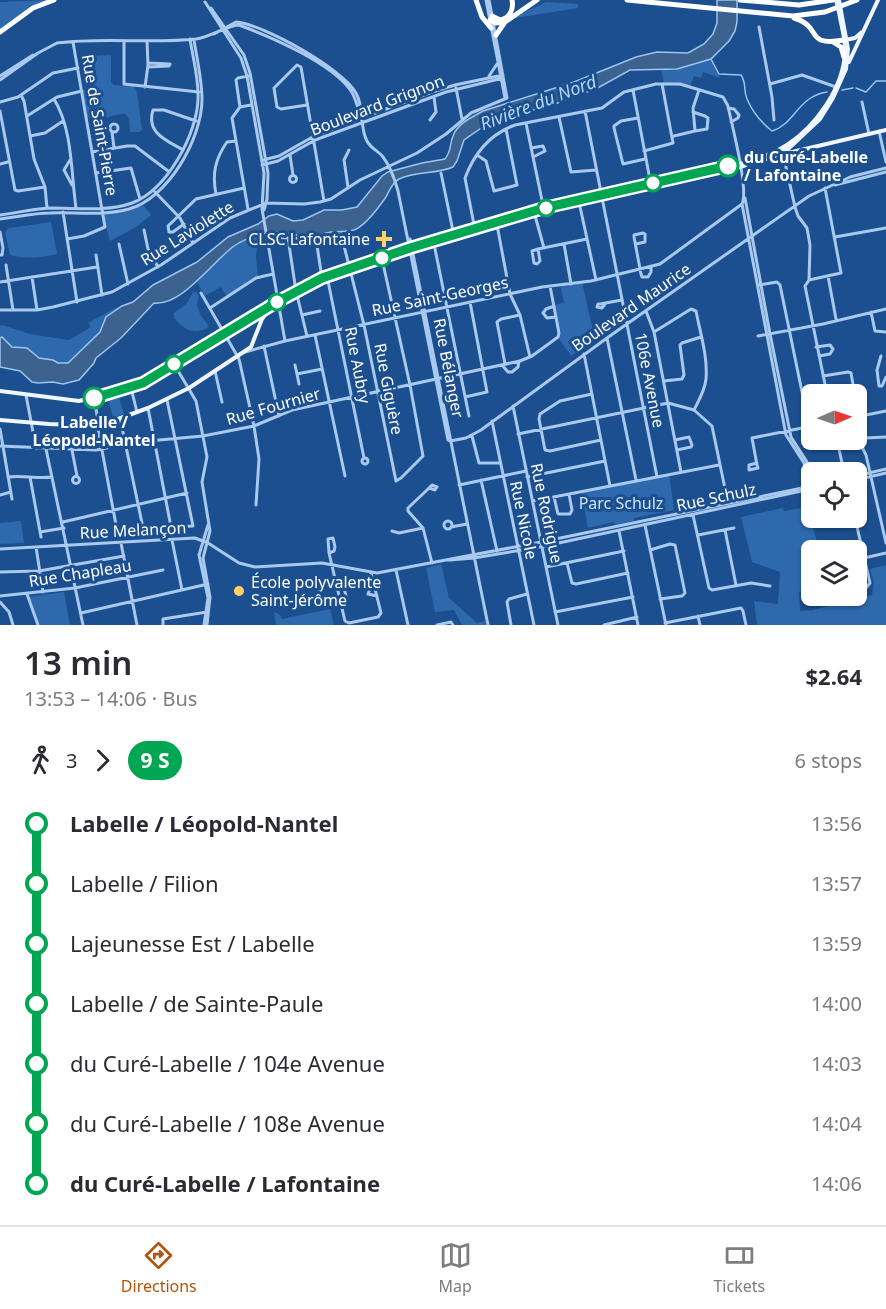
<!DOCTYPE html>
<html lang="en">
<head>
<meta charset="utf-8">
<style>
	:root { --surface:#fff; --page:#f7f7f7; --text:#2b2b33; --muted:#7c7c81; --line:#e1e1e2; --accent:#b45309 }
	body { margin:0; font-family:"Noto Sans",sans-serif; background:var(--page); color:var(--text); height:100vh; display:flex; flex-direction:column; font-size:22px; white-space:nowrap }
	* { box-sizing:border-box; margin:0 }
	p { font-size:20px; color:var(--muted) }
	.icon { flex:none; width:33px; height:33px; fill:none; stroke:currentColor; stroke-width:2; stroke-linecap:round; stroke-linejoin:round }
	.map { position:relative; height:625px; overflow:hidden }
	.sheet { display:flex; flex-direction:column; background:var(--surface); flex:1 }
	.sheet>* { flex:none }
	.badge { padding:0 12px; border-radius:20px; font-size:21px; line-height:39px }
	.needle { width:39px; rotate:88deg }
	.fabs { position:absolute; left:801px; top:384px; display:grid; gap:12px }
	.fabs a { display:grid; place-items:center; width:66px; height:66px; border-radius:9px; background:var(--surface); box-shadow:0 2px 4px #0004; font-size:30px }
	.map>.badge { position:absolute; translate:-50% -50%; box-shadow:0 0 0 3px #fff }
	.legs { display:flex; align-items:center; gap:9px; height:66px; padding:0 24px; font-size:20px }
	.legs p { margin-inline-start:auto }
	.head { display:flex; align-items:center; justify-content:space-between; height:102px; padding:0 24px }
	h1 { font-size:33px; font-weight:600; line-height:45px }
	ul { padding:0 24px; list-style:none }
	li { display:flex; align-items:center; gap:21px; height:60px; font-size:22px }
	li i { display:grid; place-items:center; width:9px; height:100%; margin:0 8px; background:currentColor }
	li i::after { content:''; width:15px; height:15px; margin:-8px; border:4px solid; border-radius:50%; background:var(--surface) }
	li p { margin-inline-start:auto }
	li:first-child i { background:linear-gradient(#0000 50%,currentColor 0) }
	li:last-child i { background:linear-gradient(currentColor 50%,#0000 0) }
	.tab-bar { display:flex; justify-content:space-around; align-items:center; height:84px; border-top:2px solid var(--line); background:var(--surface); font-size:16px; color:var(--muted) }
	.tab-bar a { display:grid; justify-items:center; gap:3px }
	.tab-bar .on { color:var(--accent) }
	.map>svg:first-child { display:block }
	.green { fill:#2e69ad }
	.water { fill:#3c6290; stroke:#9cc4f0; stroke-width:1.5 }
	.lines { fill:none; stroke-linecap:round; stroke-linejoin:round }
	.stream { stroke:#9cc4f0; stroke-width:1.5 }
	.minor { stroke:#a9c9ee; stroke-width:3 }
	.major { stroke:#f0f6ff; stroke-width:4 }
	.highway { stroke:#fff; stroke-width:5 }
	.major-bridge { stroke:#f0f6ff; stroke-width:4 }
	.line-1-casing { stroke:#fff; stroke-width:14 }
	.line-1 { stroke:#00a651; stroke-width:9 }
	.stop-1-dot { fill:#fff; stroke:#00a651; stroke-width:3 }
	.poi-dot { fill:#ffd166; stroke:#1b4f8f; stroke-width:2 }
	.labels { text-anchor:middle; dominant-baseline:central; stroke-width:6; stroke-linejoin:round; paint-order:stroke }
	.street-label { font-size:16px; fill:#fff; stroke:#1b4f8f }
	.stop-label { font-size:16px; font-weight:bold; fill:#fff; stroke:#1b4f8f; text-anchor:start }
	.poi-label { font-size:16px; fill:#fff; stroke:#1b4f8f; text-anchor:end }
	.park-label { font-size:16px; fill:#cfe3fa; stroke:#1b4f8f }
	.water-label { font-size:18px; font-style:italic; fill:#b5d3f5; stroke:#1b4f8f }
</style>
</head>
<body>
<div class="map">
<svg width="886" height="625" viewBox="0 0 886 625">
	<rect width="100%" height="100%" fill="#1b4f8f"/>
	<path class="green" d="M48,0L0,30V2Z
		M546,2L578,4V8L515,18C522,13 538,6 546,2Z
		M111,55V82L114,85L122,86L124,84L134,86L137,92L142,130L140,132H130L129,119L125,114C115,113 108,119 98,119L96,116L86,118L82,91L93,87L88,56Z
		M711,59L720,78L703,72L701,78L694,76L690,87L664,84L661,69H677Z
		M142,204L151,215L136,227L110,241L103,213L128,209Z
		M51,222L57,254C43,258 25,259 10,255L5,232L9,228Z
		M258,235L256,257L258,276L226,296L221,287L205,296L196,280L235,245Z
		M582,282L595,340L571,356L558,337L554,305L564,303L560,284Z
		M193,292H196L199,296L197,304L200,314L209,327C194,336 185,330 174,318V313L187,303Z
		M122,306L106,317L100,332L68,363H58L53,360L39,358L27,348L12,347L3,337L0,338V326L2,325L30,334L69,340L91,327L88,323L115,308Z
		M118,394L124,414L113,418L108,397Z
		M669,474L674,510L634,518V521L615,525L614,522L588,528L581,491Z
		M807,507L819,548L842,547L843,550H812L811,570L799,593L800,611L813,610L872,595L874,583L870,569L886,565V625H757L754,601L778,604L780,572L752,562L741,517L783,508L784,511Z
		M21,521L24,543L0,544V523Z
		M441,564L449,598L477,623L485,621L486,625H462L454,610L435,612L426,568Z
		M64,592L70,625H38L28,597Z
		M330,609L334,625H276L274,612L279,614L282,619Z"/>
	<path class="water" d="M717,0H737V22L735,31L729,41L711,59L677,69L630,70L594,90L576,95L553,105L493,120L464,140L457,161L453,167C438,174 416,171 399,179C391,184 390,190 386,197C379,207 365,226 354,230C347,232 339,231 331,232C324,233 317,237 309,237C300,237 291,233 282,232C267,230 246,238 234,246C212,262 182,306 154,303L121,338L96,358L94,363L79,380L63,384L53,382L38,383L32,382L20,371L0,367V338L2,337L12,347L27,348L39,358L53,360L58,363H68L100,332L106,317L122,306L133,302L153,285L197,262L228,237L258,224L269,216L277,214L293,221L303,220L324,210H342L357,207L382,176L388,172L422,163L445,159C452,150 449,146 453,136C457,124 472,117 483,111L574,82L636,57L657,52L688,53L704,44L713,34L717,23Z"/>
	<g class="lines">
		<path class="stream" d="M711,59L719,74L741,75C747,84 743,90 747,99C752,111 762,123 772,131C794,125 798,96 827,92
			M856,88L866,92L876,81H886
			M842,90L853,88"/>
		<path class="minor" d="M486,0L505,98
			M489,0L492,15
			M205,2L241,58L247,76L264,173L262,209L285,341
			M211,8L244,55L250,73L268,173L267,199L264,210
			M759,27L772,97L774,120
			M214,34L236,22C263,24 343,69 356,93C365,109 359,127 367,141C371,149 379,151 383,157C390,166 395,180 398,191L448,440L450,441
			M124,41V84L199,92
			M148,67L169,66L170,64L148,63
			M0,76L33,55
			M489,76L497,64
			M0,80L38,53L57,43C103,37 150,44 196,39C211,37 225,26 239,25C271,37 332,63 351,91C357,100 358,111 362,121
			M770,84L802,75L836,87
			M145,87L148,65L147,41
			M456,88L462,119
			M633,90L651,185
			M21,95L24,101L34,159L45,187L47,208
			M54,99C73,130 71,174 76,208
			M0,102L18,97L53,73L78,68
			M862,102L869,134
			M307,105L281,109L277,107L274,88L297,65L301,67L324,201
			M240,107L236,80L238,78L248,76
			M728,108L734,109L739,115L738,118L731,122
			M0,111L15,190L18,191L45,187
			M585,111L657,477
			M693,112L705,116L708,118L707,129L695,131
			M27,116L57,97L82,91
			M559,117L571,172L596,170
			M638,118L621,121L614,126V128L623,164L645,159
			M430,120L436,112L434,97
			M526,123L544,210
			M110 128a4 4 0 1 1 8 0a4 4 0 1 1-8 0Z
			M879,131L886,162
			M112,132L114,148
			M30,136L45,133L63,121
			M674,136L695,131L693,108L699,90
			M531,148L543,146L545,151L533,157
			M183,150C166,140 146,133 153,110H164L196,121
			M644,151L673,143L662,84
			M92,152L127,146H135L168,171
			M783,154L795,207L798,216L807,228L810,245L809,280L805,286L827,394
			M290,155L293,175
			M477,155L486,161L494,191L517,185L506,129
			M70,160L64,170L72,185
			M263,160L279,156L316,135L432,92L455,85L503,75
			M0,164L8,162
			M262,165L278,161L315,140L446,92L503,78
			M96,173L131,168L140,199
			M441,173L454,236
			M289.5 179a3.5 3.5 0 1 1 7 0a3.5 3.5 0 1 1-7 0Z
			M835,185L886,172
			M348,187L344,160L349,150
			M155,192L180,218L193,243
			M216,194C212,174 215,159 227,142L236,141
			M745,198L770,334L791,437L807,462L812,480
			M579,202L596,280
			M248,209L232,118L240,107L251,105
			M63,212L77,302
			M534,212L544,248
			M0,215C16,213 33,209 50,208C77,208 107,212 132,203C167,190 197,134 198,99C199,79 193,59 190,39
			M0,219C17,217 34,213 50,213C77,212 103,216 129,209C168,198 202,139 202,99C202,80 197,59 194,40
			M184,224L173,232H169L168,226L196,199L244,188
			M497,225L510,294L520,315L530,357
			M144,230L148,249L158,267
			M475,230L465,178C474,154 490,134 515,125L602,108L624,92L656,84H680L723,97L728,106C732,126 749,189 742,204L786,435L804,463L810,489
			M0,232L3,248L2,255H0
			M267,237L316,239L341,234L364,325L396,481L401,478L423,456L410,385L382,259
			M835,237L886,228
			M288,238L296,291L307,336
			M67,239L84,236L105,227L73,42
			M316,239L322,278
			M410,239L488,625
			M119,244L128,284
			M434,244L469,416
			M564,244L571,284
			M636,244L645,242V234L643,233L634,235V237L641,274L642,277H648L651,272V267
			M538,249L540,261L537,264L534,263L532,251L538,249L587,239
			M96,255L102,295
			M6,265L13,310
			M327,276L364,458
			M828,276L836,319
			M32,277L37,310
			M809,280L841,273L825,188
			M0,282L97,267
			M759,285L777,282L780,285L809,426
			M201,293L239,359L254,426L259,459L256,505
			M606,303L602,308L597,307L598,304H600L622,300
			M554,306L546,309L543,313L547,318L556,317
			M210,308L256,278L273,274
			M0,310H37L53,307L112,292L161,265L230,218L266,203L304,204L320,202L331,199L360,180L417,153L446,134L471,113L507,98L493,22
			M646,311L654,332L681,472
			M871,312L875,331L886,332
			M302,315L320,311
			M654,332L691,309L696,311C700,332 708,357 706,379C705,390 699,400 694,410
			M315,335L345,476
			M758,336L823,324L886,309
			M607,338L636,480
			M264,346L279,416
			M816,347L830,345L833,349L830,354L819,356
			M245,352L285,341L542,287L591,281L660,264L742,204
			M584,354L610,486
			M881,356L877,370L879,386H882L886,377
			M174,364L196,401L207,457L202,482L210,531L203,558L210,597L207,625
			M505,364L497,322L501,319L520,315
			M295,365L297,374
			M502,365L508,372H512L518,367L519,361
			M215,371L222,402
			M823,376L848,372L851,373L854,390L852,393L845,394
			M664,381L682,379L684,375L680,345L682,343L701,337
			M299,384L297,374L322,369
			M131,388L137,412
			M592,394L560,401L540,414L539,419L545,450L550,451L601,440
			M26,395L36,448
			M465,397L487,392L470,302
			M94,398L99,426L98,429L117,530L193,526L167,400
			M513,406L558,625
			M148,408L171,527
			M856,417L886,411
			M120,418L143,528
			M492,421L534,625
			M0,429L12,499
			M518,434L668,403L694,410L712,426L728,503
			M472,436L479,463H500
			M886,437L865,438L861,445L866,455L886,543
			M675,440L689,437L692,445L691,447L677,450
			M837,440L844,472
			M450,441L466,438L481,430L607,338L809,196L850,177L886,168
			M0,446L96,450L137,442L203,436L254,426L292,410L520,361L532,356L558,337L559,333L550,286
			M46,449L83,625
			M72,450L77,476
			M362 461a3 3 0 1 1 6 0a3 3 0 1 1-6 0Z
			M757,463L749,465V470L758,468L757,465L752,438L812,426
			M856,476L886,469
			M72.5 480a3.5 3.5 0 1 1 7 0a3.5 3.5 0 1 1-7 0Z
			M8,477C23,475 37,479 52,477
			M30,477L41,537
			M527,477L605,461
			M481,480L497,551
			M856,480L886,473
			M459,485L526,471
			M429,488L435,490L437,487L432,485L427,490L408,508V511L423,528L432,563
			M0,495L11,492
			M554,497L558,514H570L572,510L569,494
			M533,501L719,465
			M693,515L709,588L712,590L751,583L770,586
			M855,518L870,583L866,588L856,590
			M444 525a4 4 0 1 1 8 0a4 4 0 1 1-8 0Z
			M63,522L187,493
			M645,525L666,625
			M451,527L467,524
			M725,530L736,585
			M392,531L399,533L423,528
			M619,531L638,625
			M40,532L64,528
			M698,535L734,528
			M172,540L182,590
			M121,543L137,625
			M36,547L43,592
			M0,549L195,538L208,543L239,563L255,567L322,563L377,573L541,542L812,486
			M650,550L670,544L675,545L685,593L682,596L660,599
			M329,553L334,551L335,547L333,538L328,539L329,553L345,621L349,623L378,617L381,613L371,573
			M864,558L886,553
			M450,560L474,558L540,547L811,489
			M567,563L572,583L576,584L628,573
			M546,567L624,551
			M396,570L408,625
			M0,572L39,571L124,556
			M337,585L343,584L347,600L341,602
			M374,588L370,589L368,594L377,596
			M27,594L38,625
			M0,596L75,588L163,570
			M0,602L9,612L13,625
			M807,602L834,596
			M555,612L633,597
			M81,613L208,584
			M698,616L700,625
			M665,623L741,608L743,611L746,625
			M163,625V619L207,612
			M204,625L208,598L199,555L208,525
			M437,625L451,622L453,625
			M511,625L507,602L509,599L527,594
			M604,625L637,617"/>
		<path class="major" d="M845,40L855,38L862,32
			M849,62L878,0
			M784,154L886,130
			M385,258L545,211L740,167L775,156L788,149L820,119L833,98L846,69L848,49L841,11
			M0,391L79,401L134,387L242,324L277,302L322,278L410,248L544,208L740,164C756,159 772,155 787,145C816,126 843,88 845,53C846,40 841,25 839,12
			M0,420L49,424L99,426L148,408L189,388L251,347L262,319L270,308"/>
		<path class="highway" d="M476,0L482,17L491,28
			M627,0L793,16L825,12L857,0
			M740,0L799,5L833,0
			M492,16L500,20C510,18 514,9 512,0
			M794,18C824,27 803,47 844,40
			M490,20L496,23L503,22
			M0,32L33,8L54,0
			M496,35L505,22L537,0
			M833,42L841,47L844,57"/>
		<path class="major-bridge" d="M836,0L839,12
			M839,0L841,11"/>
	</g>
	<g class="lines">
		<defs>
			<path id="line-1" d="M94,398L143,383L275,303L322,278L410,248L544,208L728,166"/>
		</defs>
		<use href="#line-1" class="line-1-casing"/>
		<use href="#line-1" class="line-1"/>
	</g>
	<g class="stop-1-dot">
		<circle cx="728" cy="166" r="10"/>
		<circle cx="653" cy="183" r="8"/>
		<circle cx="546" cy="208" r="8"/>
		<circle cx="382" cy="258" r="8"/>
		<circle cx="277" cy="302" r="8"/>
		<circle cx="174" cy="364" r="8"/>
		<circle cx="94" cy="398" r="10"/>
	</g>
	<g class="poi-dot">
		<path d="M381 230h6v6h6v6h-6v6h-6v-6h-6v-6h6z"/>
		<circle cx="239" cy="591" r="6"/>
	</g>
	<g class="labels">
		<g class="street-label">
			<text transform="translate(377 105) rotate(-21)">Boulevard Grignon</text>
			<text transform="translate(100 125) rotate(80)">Rue de Saint-Pierre</text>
			<text transform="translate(187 233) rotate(-32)">Rue Laviolette</text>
			<text transform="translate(440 296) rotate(-12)">Rue Saint-Georges</text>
			<text transform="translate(631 307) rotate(-35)">Boulevard Maurice</text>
			<text transform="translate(358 365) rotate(79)">Rue Aubry</text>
			<text transform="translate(449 368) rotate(79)">Rue Bélanger</text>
			<text transform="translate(650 380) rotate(79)">106e Avenue</text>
			<text transform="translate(389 389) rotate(79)">Rue Giguère</text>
			<text transform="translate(273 406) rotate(-16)">Rue Fournier</text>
			<text transform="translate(716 497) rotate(-12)">Rue Schulz</text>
			<text transform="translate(547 513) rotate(78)">Rue Rodrigue</text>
			<text transform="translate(524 520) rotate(78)">Rue Nicole</text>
			<text transform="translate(133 530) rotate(-3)">Rue Melançon</text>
			<text transform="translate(80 573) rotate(-9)">Rue Chapleau</text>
		</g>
		<g class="stop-label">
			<text x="744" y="157">du Curé-Labelle<tspan x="744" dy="18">/ Lafontaine</tspan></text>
			<text x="94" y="422" text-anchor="middle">Labelle /<tspan x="94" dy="18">Léopold-Nantel</tspan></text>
		</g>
		<g class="poi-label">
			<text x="370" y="239">CLSC Lafontaine</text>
			<text x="251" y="582" text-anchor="start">École polyvalente<tspan x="251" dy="18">Saint-Jérôme</tspan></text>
		</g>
		<g class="park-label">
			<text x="621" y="503">Parc Schulz</text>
		</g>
		<g class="water-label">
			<text transform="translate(538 102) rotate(-21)">Rivière du Nord</text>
		</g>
	</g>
</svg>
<div class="fabs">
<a><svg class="needle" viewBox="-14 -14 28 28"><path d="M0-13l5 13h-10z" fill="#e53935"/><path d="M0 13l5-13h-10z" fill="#7c7c81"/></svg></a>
<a><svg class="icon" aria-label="locate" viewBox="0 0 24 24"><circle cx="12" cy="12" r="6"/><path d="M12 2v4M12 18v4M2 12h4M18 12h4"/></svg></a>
<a><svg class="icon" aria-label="layers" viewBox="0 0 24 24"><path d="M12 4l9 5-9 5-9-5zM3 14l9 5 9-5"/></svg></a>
</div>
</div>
<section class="sheet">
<div class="head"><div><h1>13 min</h1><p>13:53 – 14:06 · Bus</p></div><b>$2.64</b></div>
<div class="legs"><svg class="icon" aria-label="walk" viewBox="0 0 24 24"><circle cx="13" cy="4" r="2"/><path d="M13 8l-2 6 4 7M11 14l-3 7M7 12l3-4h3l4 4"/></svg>3<svg class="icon" aria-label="forward" viewBox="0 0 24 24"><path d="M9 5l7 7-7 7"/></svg><b class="badge" style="background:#00a651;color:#fff">9 S</b><p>6 stops</p></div>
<ul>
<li><i style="color:#00a651"></i><b>Labelle / Léopold-Nantel</b><p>13:56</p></li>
<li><i style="color:#00a651"></i><span>Labelle / Filion</span><p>13:57</p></li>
<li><i style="color:#00a651"></i><span>Lajeunesse Est / Labelle</span><p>13:59</p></li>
<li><i style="color:#00a651"></i><span>Labelle / de Sainte-Paule</span><p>14:00</p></li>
<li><i style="color:#00a651"></i><span>du Curé-Labelle / 104e Avenue</span><p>14:03</p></li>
<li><i style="color:#00a651"></i><span>du Curé-Labelle / 108e Avenue</span><p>14:04</p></li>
<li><i style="color:#00a651"></i><b>du Curé-Labelle / Lafontaine</b><p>14:06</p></li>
</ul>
</section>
<nav class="tab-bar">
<a class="on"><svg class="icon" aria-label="directions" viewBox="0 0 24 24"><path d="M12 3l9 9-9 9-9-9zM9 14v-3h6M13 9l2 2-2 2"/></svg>Directions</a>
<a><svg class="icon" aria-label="map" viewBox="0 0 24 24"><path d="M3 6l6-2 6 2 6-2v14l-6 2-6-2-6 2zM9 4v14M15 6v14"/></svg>Map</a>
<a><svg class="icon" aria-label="tickets" viewBox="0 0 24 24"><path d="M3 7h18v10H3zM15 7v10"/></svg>Tickets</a>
</nav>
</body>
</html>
